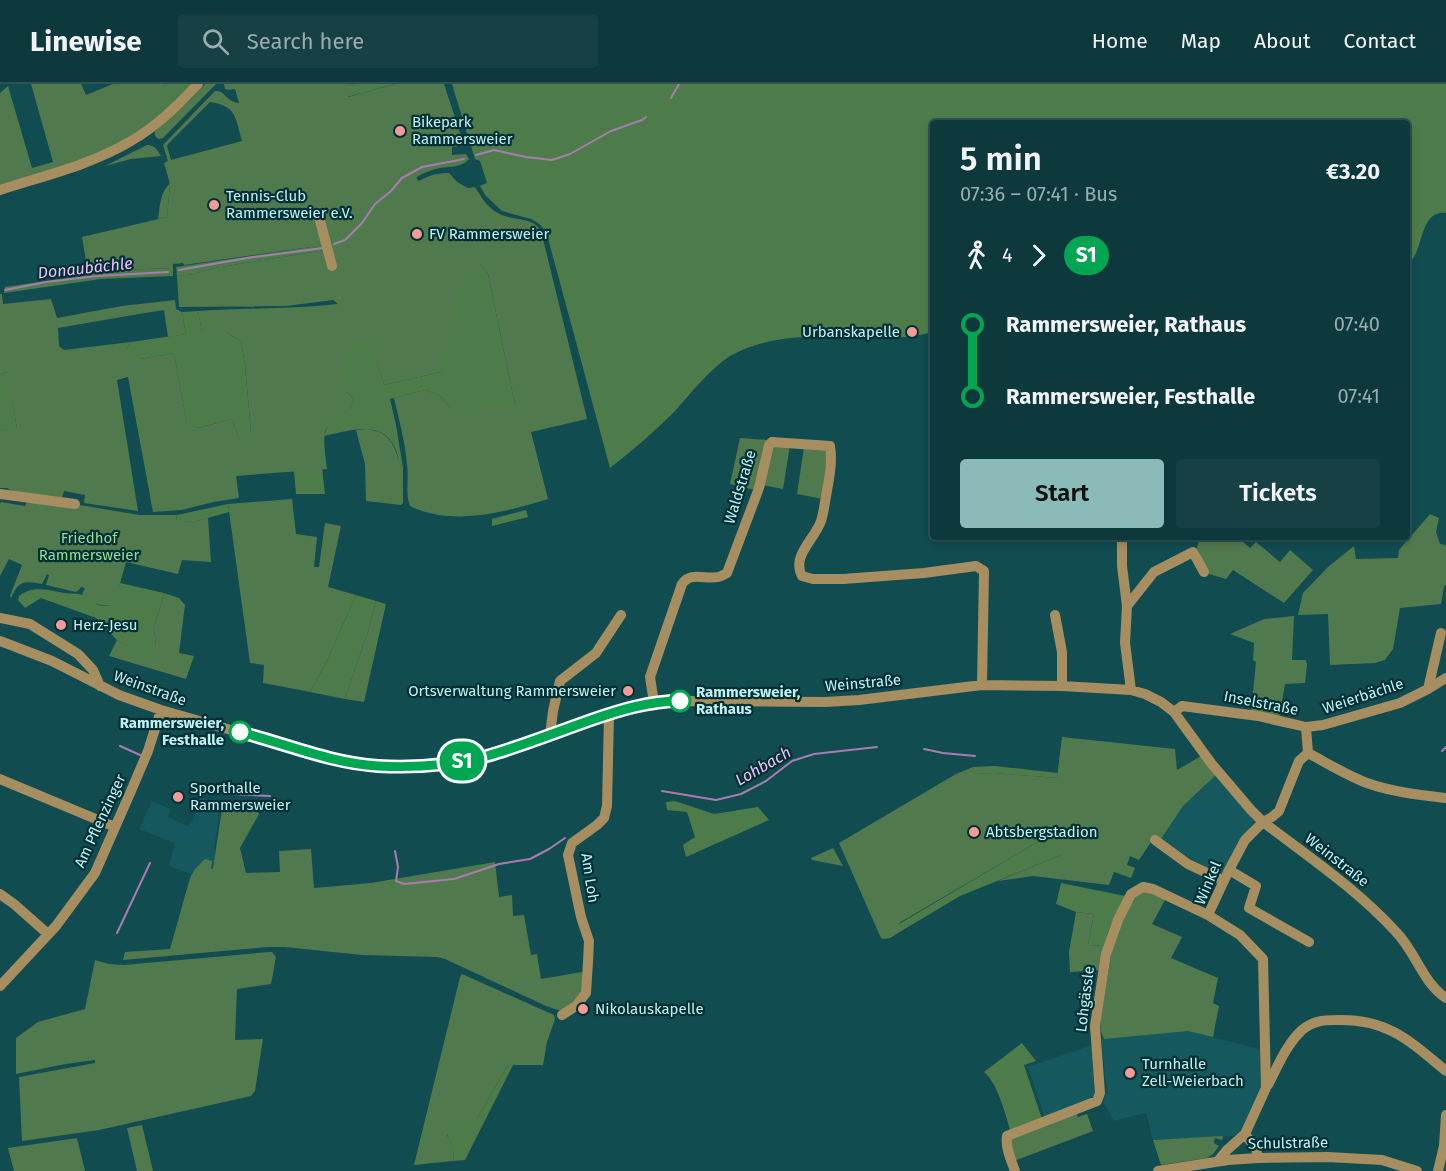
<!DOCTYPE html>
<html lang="en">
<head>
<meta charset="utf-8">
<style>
	:root { --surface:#0d393d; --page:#164044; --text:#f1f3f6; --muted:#9aacb0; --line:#2d5357; --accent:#8bbbb9 }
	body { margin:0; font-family:"Fira Sans",sans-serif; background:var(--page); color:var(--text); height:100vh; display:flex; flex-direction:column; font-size:22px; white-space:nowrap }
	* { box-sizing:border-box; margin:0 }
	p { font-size:20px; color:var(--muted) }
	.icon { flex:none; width:33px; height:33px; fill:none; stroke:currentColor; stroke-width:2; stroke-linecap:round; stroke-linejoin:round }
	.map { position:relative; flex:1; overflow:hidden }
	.panel { position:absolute; left:930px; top:36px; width:480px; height:420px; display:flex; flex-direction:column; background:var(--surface); border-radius:6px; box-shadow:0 3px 9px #0003,0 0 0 2px var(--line) }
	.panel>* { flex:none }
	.badge { padding:0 12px; border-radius:20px; font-size:21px; line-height:39px }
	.map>.badge { position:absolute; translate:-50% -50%; box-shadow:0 0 0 3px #fff }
	.legs { display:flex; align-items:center; gap:9px; height:66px; padding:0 30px; font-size:20px }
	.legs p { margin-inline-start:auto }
	.headline { display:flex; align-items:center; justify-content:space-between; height:102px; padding:0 30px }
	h1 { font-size:33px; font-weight:600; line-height:45px }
	.cta { display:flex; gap:12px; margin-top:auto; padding:12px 30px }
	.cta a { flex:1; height:69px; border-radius:6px; background:var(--accent); color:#111; font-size:24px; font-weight:600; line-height:69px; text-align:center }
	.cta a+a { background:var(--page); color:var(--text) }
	ul { padding:0 30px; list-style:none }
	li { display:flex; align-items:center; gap:21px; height:72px; font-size:22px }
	li i { display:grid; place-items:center; width:9px; height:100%; margin:0 8px; background:currentColor }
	li i::after { content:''; width:15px; height:15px; margin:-8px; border:4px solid; border-radius:50%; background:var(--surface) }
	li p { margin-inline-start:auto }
	li:first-child i { background:linear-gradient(#0000 50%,currentColor 0) }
	li:last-child i { background:linear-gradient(currentColor 50%,#0000 0) }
	header { display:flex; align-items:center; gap:36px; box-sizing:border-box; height:84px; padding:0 30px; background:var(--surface); border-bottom:2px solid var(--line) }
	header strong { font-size:28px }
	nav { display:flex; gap:33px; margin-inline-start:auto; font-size:21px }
	.search { width:420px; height:54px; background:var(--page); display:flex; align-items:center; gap:15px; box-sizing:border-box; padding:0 21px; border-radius:6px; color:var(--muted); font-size:22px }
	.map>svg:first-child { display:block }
	.built { fill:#15595e }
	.green { fill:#51794e; fill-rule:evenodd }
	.forest { fill:#4d7c4a }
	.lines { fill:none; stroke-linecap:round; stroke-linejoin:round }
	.stream { stroke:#aa7baf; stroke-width:2 }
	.minor { stroke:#a68e60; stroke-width:10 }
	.line-1-casing { stroke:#fff; stroke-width:14 }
	.line-1 { stroke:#00a651; stroke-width:9 }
	.poi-dot { fill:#f59b97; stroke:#003034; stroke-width:2 }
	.stop-1-dot { fill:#fff; stroke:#00a651; stroke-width:3 }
	.labels { text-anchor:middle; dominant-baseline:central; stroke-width:4.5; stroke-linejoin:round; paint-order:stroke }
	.poi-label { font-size:15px; fill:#c1f0f4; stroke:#003034; text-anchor:start }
	.street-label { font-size:15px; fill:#c1f0f4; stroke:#003034 }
	.park-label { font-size:15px; fill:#97dc92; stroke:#003034 }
	.stop-label { font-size:15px; font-weight:bold; fill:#c1f0f4; stroke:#003034; text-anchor:start }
	.water-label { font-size:16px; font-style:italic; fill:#f3bffa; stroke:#003034 }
</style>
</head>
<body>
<header>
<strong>Linewise</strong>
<div class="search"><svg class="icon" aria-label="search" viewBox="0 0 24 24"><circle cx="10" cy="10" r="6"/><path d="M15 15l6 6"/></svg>Search here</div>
<nav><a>Home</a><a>Map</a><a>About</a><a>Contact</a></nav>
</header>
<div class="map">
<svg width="1446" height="1087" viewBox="0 0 1446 1087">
	<rect width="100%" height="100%" fill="#114c51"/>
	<path class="built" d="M1217,690L1256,735L1243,754L1221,794L1161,755L1183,722Z
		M199,714L221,718L214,764L216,765L213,786L190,794L191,790L169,782L175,759L139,745L152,717L170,725L168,733L189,743L199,724L195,722Z
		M1188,947L1260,965L1261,1003L1242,1049L1236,1052L1153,1056L1146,1029L1114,1037L1103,1018L1107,1008L1101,955Z
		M1089,962H1093L1098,1010L1045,1034L1028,983Z"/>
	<path class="green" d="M31,0H81L86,11L113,0H167L152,15L164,27C158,32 153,38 147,42C106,73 48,86 0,101V9L8,2L32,84L53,78Z
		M205,0H216L163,54L159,55C155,53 154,51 155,47L190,16Z
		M224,0H354L345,3L348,13L395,0H444L464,61L452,63V71L466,70L469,75C461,84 450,82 440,84C431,86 422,89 416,94L419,97C429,91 438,89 449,89L457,98L468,104L475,103C481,112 486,122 496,128C509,137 530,132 540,145C542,148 543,155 544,159L587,335L531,348L548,415C505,428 453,443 410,422C405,409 409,394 407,380C405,357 399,336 394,314L425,306L439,311L450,323L515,321L488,190L480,180L441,288L384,301L377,276L347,308L354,315C348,335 337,329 328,342C321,350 326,374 327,385L236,392L239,414L214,418L181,426L153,428L128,293L117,296L138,427L84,419L85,411L64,407L62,414L15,409L7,404H0V346L17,344L7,288L0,290V210H2L3,220L51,215L57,234L122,222L175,216L176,225L182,228L186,250L168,253L164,226L133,231L58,244L59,262L64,266L131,258L126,266L140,275L174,269L187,340L198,344L232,335L239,355L251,348L245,281L241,257L227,249H202L198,227C244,224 292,225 338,220L333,216L286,222L179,223L177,192L194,190L215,184L325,166V161L184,181L183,179L173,180V184L121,186L88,190L82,153L167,133L170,100L164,79L168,77L163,61L215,7C225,6 226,18 239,19L235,5L229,6L225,5ZM210,18C237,22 235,33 242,57L171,76L167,62L168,60Z
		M147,61C155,61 157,66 161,72L131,75L105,82Z
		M366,345C391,347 395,363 401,384H403V419L401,421L366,417L365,380L356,346Z
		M740,354L768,356L755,406L730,400Z
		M790,361L783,405L762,401L774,363Z
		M804,363L823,364L827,367L823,415L797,410Z
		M292,415L296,450L317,453L314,483H319L325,439L341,442L328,503L356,511L327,577L310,608L263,599L264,581L250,579L228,420Z
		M28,416L86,422L139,431H177L176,436L194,438L208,434L211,478L182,476L178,490L126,478L114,521C98,523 94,519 82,510L85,504L81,503L79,506L76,508L46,501L49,491L47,490L42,500C24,497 19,496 11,514L10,512L22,481L9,475L0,492V420L1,418L25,422Z
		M1430,430L1439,434L1436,448L1440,460L1446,461V501L1444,502L1441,520L1400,524L1393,565L1385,576L1375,579L1330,581L1328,530L1298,531L1303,509L1328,483L1354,462L1356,475L1398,474L1399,466Z
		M1200,453H1248L1243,458L1250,464L1256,458L1280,478L1290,466L1313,486L1284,519L1233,486L1226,495L1209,490L1197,464Z
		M164,509L179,514L185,521L179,569L194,572L186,595L109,572L117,556L142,571L156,562L154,544Z
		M376,517L386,520L364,618L345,615L368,547Z
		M1294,532L1292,576H1306L1307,581L1305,599L1285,600L1279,634L1251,628L1256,578L1253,576L1254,559L1230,550L1264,535Z
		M1062,653L1175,665L1177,686L1201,672L1217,690L1183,722L1161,755L1155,752L1139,776L1130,772L1127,781L1135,784L1131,794L1114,788L1109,801L1033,792L998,797L1061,771L1041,756L899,839L903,846L890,854L884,855L881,854L839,759L956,690L973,683L976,690L994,689L1057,694Z
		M223,718L254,719L259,730L240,764L246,789L280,788L279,767L311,765L314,804L371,799L495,778L499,813L512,811L513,832L524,831L531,871L537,870L541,895L582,888L583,906L566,927L558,926L546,922L445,875L437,873L362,871L285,863H267L123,876L125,868L170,865L190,794L195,785L205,775L212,777L211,785H213Z
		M833,764L843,782L812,776L811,774Z
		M1141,806L1166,814L1152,840L1182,853L1171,874L1218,894L1213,919L1219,922L1213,953L1188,947L1104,955C1100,947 1100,942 1101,933L1113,859L1131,817Z
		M1076,828L1094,830L1088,861L1104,862L1101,886L1070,888L1069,868Z
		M269,868H272L276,873L271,900L237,905L235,956L263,955L255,1007L251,1012L99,1046L22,1057L19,993L95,979V976L66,980L16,990V954L38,938L85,925L95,876L109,880L124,881Z
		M462,890L554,931L555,935L547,958L543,981H508L477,1035L447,1051L454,1066L453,1077L414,1081L460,893Z
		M1076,1028L1078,1033L1087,1030L1093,1047L1014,1077L1010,1055Z
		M142,1041L153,1087H137L127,1044Z
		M1223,1052L1222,1056L1215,1054L1214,1059L1219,1062L1213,1070L1207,1074L1161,1081L1153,1056Z
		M77,1054L85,1087H14L8,1064Z"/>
	<path class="forest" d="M167,0H192L164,27L151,15Z
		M354,0H395L347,13L344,3Z
		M452,0H1446V129C1422,126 1423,159 1414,173C1413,175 1409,179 1407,180V39H933V248C924,250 915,252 906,253C851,255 780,243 730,272C710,285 691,309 675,327C654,348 633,366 610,384L549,158L543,144L538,139L531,135L502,127L485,111L480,102L487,99L480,77L475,75Z
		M170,99L167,133L158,135C160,122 160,109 170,99Z
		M389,102L398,110C377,132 362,152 333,163L330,152L345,148Z
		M325,161V166L215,184L194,190L177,192L176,183Z
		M480,180L488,190L515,321L462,332L450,323L439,311L425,306L390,315L396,341L403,384L401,385C399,379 398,372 396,366C382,334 351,347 324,352C325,351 327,342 328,341C337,329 349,333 354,315L342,303L340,296L347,269L357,258L369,255L372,256L384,301L441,288L455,216L466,197Z
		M173,184V192L101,195L4,209L5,203L121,186Z
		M198,227L202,248L227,249L241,257L245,281L251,349L239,355L232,335L198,344L187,341L174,269L140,275L131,274L126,266L131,258L186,250L182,228Z
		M8,288L17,345L0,346V290Z
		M322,384L325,410H296L294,387Z
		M228,420L229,428L194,438L176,437L177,431Z
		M526,426L528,433L492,442V435Z
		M120,499L164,509L154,544L156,562L152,570L142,572L117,556L96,534L41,514L25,524L18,516L19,512C33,501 48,506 64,509C70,510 78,509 83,511C98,517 93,524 113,521Z
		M356,511L376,517L368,547L345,615L310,608L327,577Z
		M995,682L1058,689L1057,694L994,689L975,690L973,683Z
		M675,717L714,730L758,723L769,736L686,773L683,761L695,753L687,728L667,726L666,718Z
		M1048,754L1060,756L1064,765L1061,771L960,812L903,846L899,840L1041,756Z
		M1061,799L1125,812L1110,843L1104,862L1088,861L1094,830L1076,828L1056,820Z
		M1022,959L1036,977L1024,981L1042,1035L1010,1046C1006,1031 997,998 984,988Z
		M508,981H513L465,1076L453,1077C455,1065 452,1063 448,1053C443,1036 466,1034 477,1035Z"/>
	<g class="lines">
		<path class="stream" d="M671,14L679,0
			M476,71L494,66L526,73L552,76L570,70L611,47L642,36L646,33
			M334,160L345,156L362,139L375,120L391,107L402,94L422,83L464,75
			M179,186L247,174L323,164
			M5,206L46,198L97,192L168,188
			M120,662L140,671
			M924,665L943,669L975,672
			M1442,667L1446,663
			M213,702L233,710L270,712
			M662,707L716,716L741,710L766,697L792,677L814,670L877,663
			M395,767L398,783L396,797L404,800L454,795L499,780L530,775L549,765L565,754
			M117,849L150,779"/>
		<path class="minor" d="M0,106C43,92 91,81 131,57C156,43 178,21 198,0
			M319,133L332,182
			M0,410L75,420
			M1122,453V482L1127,522
			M1055,531L1062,568V602
			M0,534L30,540L78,570L93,586L100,602
			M0,557L52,577L119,611L161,626L315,670L377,682L429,681L458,678L487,672L624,625L654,619L673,617L825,618L859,616L982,601L1062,602L1131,606L1145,610L1161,618L1174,628L1211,679L1251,726L1263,738C1309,773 1358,806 1397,849C1416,869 1423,899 1446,914
			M1428,605L1441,549
			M1131,606L1125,559L1127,522L1154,488L1193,468L1204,488
			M654,619L650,593L682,500C691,487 705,496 718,493C720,493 725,490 727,489L759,404L769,361L772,358L830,362C833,380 828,400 825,418C824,424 823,431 821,437C815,455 791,472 802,492L813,495H843L924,489L976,482L984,487L982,601
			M1174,628L1182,622L1258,632L1306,643L1323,641L1400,619L1428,605L1446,594
			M550,651L553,627L560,597L596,569L621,531
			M1308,669C1327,679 1346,691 1367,699C1392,708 1420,711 1446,714
			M0,695L115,743
			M1155,756L1188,780L1224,797
			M1229,786L1256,802L1249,824L1309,858
			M0,810L14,820L48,850
			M0,902L56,842L95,789L131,707L148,667L161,626
			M562,931L576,922L586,909L588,878L589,857L581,833L568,771L572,759L597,741L604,734L607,722L609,630
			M1268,1001C1278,982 1286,961 1302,946C1313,937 1323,936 1336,936C1387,934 1410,957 1446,987
			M1245,1050L1256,1065L1258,1074
			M1218,1077L1227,1066L1245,1050L1266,1004L1263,875L1240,851L1208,831L1229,786L1245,756L1263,738L1272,733L1279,727L1299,677L1308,669L1306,643
			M1015,1087C1011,1076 1005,1063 1007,1052L1097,1017L1100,1009L1095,942L1106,870L1118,836L1131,810L1143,803L1153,805L1208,831
			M1158,1087L1228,1076L1258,1074L1328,1073L1382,1076L1417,1087
			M1438,1087L1444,1062L1446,1031"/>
	</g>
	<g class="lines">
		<defs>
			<path id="line-1" d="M240,648C286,660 331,679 378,682C414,684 452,681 487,672C522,662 557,648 591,636C620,626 649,617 680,617"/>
		</defs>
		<use href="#line-1" class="line-1-casing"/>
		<use href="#line-1" class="line-1"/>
	</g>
	<g class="poi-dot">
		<circle cx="400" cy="47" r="6"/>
		<circle cx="214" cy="121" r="6"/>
		<circle cx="417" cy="150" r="6"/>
		<circle cx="912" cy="248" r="6"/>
		<circle cx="61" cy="541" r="6"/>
		<circle cx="628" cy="607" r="6"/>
		<circle cx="178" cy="713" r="6"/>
		<circle cx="974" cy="748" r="6"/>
		<circle cx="583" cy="925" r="6"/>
		<circle cx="1130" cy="989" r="6"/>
	</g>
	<g class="stop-1-dot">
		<circle cx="680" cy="617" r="10"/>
		<circle cx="240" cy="648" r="10"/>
	</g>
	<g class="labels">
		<g class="poi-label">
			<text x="412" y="38">Bikepark<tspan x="412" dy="17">Rammersweier</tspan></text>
			<text x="226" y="112">Tennis-Club<tspan x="226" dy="17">Rammersweier e.V.</tspan></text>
			<text x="429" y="150">FV Rammersweier</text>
			<text x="900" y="248" text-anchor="end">Urbanskapelle</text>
			<text x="73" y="541">Herz-Jesu</text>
			<text x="616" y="607" text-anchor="end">Ortsverwaltung Rammersweier</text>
			<text x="190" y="704">Sporthalle<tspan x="190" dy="17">Rammersweier</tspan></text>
			<text x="986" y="748">Abtsbergstadion</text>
			<text x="595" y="925">Nikolauskapelle</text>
			<text x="1142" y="980">Turnhalle<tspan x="1142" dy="17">Zell-Weierbach</tspan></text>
		</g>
		<g class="street-label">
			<text transform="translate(740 403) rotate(-73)">Waldstraße</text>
			<text transform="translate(863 599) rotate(-5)">Weinstraße</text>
			<text transform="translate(150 604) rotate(20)">Weinstraße</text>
			<text transform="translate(1363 612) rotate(-18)">Weierbächle</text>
			<text transform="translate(1261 619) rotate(11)">Inselstraße</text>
			<text transform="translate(100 737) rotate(-65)">Am Pflenzinger</text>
			<text transform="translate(1337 776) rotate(38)">Weinstraße</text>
			<text transform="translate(590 794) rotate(81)">Am Loh</text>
			<text transform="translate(1208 799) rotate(-67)">Winkel</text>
			<text transform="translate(1085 915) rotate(-83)">Lohgässle</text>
			<text transform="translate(1288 1059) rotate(-1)">Schulstraße</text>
		</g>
		<g class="park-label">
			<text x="89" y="454">Friedhof<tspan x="89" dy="17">Rammersweier</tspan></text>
		</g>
		<g class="stop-label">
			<text x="696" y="608">Rammersweier,<tspan x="696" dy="17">Rathaus</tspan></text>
			<text x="224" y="639" text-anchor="end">Rammersweier,<tspan x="224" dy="17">Festhalle</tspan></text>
		</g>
		<g class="water-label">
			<text transform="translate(85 184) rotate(-6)">Donaubächle</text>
			<text transform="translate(763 682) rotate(-30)">Lohbach</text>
		</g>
	</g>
</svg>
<b class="badge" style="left:462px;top:677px;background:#00a651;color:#fff">S1</b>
<section class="panel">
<div class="headline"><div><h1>5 min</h1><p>07:36 – 07:41 · Bus</p></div><b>€3.20</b></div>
<div class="legs"><svg class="icon" aria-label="walk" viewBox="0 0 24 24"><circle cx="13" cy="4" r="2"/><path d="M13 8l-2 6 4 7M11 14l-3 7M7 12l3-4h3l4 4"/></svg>4<svg class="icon" aria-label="forward" viewBox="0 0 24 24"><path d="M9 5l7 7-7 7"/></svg><b class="badge" style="background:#00a651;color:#fff">S1</b></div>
<ul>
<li><i style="color:#00a651"></i><b>Rammersweier, Rathaus</b><p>07:40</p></li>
<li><i style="color:#00a651"></i><b>Rammersweier, Festhalle</b><p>07:41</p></li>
</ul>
<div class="cta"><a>Start</a><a>Tickets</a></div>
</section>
</div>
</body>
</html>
